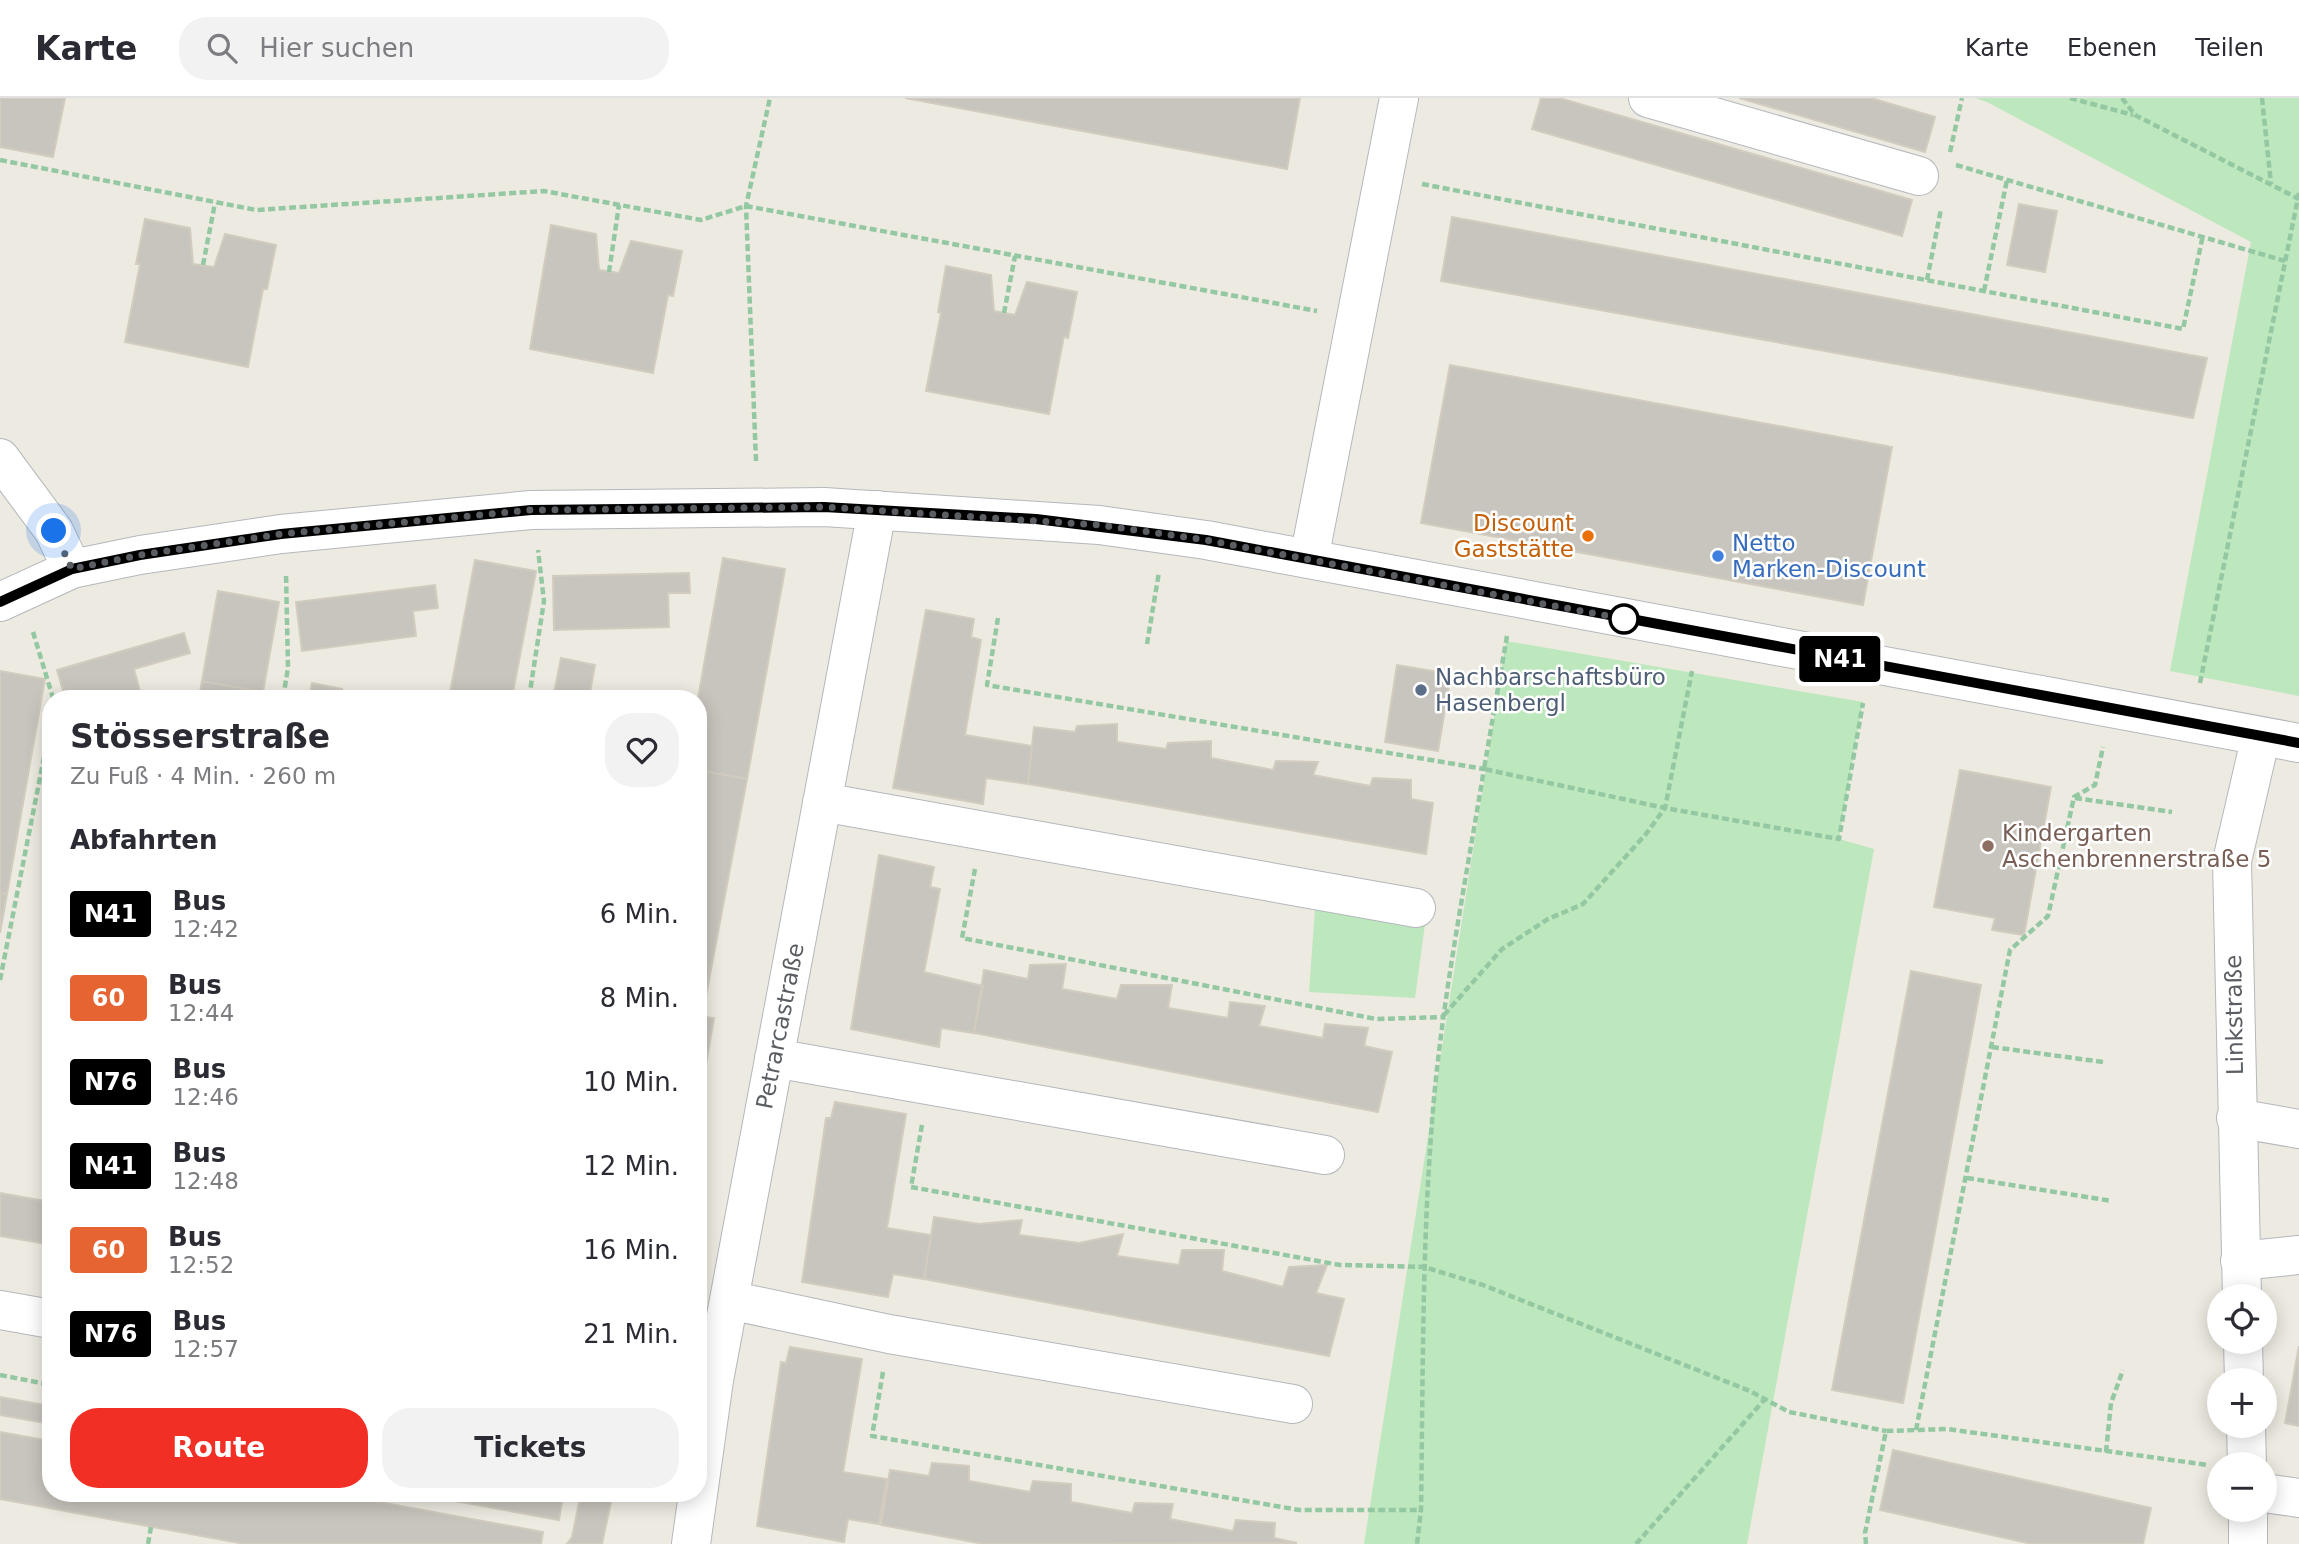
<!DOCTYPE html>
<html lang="de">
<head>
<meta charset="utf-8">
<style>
	:root { --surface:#fff; --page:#f2f2f3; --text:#2b2b33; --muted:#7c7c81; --line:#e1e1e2; --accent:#f12f24 }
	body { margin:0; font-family:"DejaVu Sans",sans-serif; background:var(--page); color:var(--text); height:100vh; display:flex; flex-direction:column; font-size:26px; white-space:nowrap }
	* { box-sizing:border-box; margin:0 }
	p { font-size:23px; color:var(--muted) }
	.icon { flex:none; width:38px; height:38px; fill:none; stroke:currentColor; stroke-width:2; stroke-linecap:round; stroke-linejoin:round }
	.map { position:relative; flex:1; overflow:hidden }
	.details { position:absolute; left:42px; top:592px; width:665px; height:812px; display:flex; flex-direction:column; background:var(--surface); border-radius:28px; box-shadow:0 4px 18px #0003 }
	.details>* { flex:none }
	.badge { padding:0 14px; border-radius:5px; font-size:24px; line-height:46px }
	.controls { position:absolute; left:2207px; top:1186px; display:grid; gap:14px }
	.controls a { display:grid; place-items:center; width:70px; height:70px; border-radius:50%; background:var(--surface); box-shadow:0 4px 18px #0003; font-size:35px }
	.you { position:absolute; width:35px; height:35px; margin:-18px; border:5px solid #fff; border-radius:50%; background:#1a73e8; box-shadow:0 0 0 10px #1a73e833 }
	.map>.badge { position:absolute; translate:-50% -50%; box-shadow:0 0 0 4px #fff }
	h2 { padding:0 28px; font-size:26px; line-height:63px }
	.round { display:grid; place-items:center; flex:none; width:74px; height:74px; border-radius:28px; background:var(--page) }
	.head { display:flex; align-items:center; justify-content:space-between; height:119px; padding:0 28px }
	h1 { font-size:33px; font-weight:700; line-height:52px }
	.button { display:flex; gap:14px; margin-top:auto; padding:14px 28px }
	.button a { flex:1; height:80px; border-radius:28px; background:var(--accent); color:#fff; font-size:28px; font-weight:700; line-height:80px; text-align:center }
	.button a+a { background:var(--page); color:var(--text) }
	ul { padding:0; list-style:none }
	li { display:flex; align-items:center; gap:21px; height:84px; padding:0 28px }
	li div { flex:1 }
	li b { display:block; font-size:26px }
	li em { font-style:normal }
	li .badge { min-width:77px; font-weight:700; text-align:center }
	header { display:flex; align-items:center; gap:42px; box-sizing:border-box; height:98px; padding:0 35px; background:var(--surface); border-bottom:2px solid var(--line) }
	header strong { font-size:33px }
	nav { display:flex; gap:38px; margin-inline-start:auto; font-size:24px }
	.search { width:490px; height:63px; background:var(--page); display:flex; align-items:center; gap:18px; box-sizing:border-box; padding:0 24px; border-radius:28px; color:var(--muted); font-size:26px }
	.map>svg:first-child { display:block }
	.green { fill:#bde7bc }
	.building { fill:#c8c5be; stroke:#d2ccbf; stroke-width:2 }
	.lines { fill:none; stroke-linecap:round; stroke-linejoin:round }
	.minor-casing { stroke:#b4b8bc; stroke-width:40 }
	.path { stroke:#94c8a2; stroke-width:4.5; stroke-dasharray:7 3.5; stroke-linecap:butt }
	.minor { stroke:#fff; stroke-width:38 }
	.line-casing { stroke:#fff; stroke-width:16 }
	.line { stroke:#000; stroke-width:10 }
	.walk { stroke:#5a5e63; stroke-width:7; stroke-dasharray:0 12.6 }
	.food-dot { fill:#e8710a; stroke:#fff; stroke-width:2.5 }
	.shop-dot { fill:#3f7fe0; stroke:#fff; stroke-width:2.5 }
	.stop-dot { fill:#fff; stroke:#000; stroke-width:3.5 }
	.service-dot { fill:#5c6f8a; stroke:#fff; stroke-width:2.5 }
	.education-dot { fill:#8d6e63; stroke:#fff; stroke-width:2.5 }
	.labels { text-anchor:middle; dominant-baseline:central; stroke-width:5; stroke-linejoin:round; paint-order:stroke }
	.food-label { font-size:23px; fill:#c56008; stroke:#fff; text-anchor:end }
	.shop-label { font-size:23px; fill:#366cbe; stroke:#fff; text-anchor:start }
	.service-label { font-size:23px; fill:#4e5e75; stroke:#fff; text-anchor:start }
	.education-label { font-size:23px; fill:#785e54; stroke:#fff; text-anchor:start }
	.street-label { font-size:23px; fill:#5a5e63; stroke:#fff }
</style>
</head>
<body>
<header>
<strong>Karte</strong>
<div class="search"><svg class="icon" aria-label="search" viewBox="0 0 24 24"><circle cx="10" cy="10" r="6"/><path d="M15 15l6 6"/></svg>Hier suchen</div>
<nav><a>Karte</a><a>Ebenen</a><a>Teilen</a></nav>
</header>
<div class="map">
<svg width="2299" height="1446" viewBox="0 0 2299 1446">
	<rect width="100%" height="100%" fill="#edeae1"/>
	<path class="green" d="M1975,0H2299V598L2170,573L2251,144L1987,4Z
		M1506,543L1863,604L1839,741L1874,751L1747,1446H1364Z
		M1315,811L1425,826L1415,900L1309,894Z"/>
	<path class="building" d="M0,0H65L53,59L0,49Z
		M905,0H1300L1287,71Z
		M1541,0H1559L1912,102L1902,138L1532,31Z
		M1739,0H1871L1935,19L1925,54Z
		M2019,106L2057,113L2045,174L2007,167Z
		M1452,119L2207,260L2193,320L1441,183Z
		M145,121L190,130L193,166L214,169L225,136L276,147L267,191H263L248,269L125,244L140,166H136Z
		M551,127L596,136L599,172L619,175L631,143L682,153L673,198L668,197L653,275L530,251Z
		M946,168L991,177L994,213L1015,217L1027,184L1077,194L1068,240L1064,238L1049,316L926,293L941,215L938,214Z
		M1450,267L1892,349L1863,507L1421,425Z
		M723,460L785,471L747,681L698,672V600Z
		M475,462L536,473L512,600H449Z
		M689,475L690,495H668L669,529L554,532L553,478Z
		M435,487L438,510L413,513L416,538L302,553L296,504Z
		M218,493L279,504L263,594L202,583Z
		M926,512L974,521L971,539L981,542L965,637L1032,648L1028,686L986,680L983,706L893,690Z
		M184,535L190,555L134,571L141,597L65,600L57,572Z
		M561,560L595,567L589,600H553Z
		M1397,567L1451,576L1438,653L1385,644Z
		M0,573L45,581L7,796L0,795Z
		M202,583L263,594L262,600H199Z
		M312,585L342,591L341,600H309Z
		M1117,626V644L1166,651L1168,645L1211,643V660L1273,672L1276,663L1318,664L1313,677L1370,688L1373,680L1411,682V701L1433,705L1426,756L1028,686L1034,629L1075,634L1077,628Z
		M698,672L747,681L702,919L698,918Z
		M1960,672L2051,689L2024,837L1992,832L1995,820L1934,809Z
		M879,757L934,769L930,789L940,791L924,874L983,888L974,935L941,930L939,949L851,931Z
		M0,795L7,796L0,835Z
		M1066,866L1062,891L1117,901L1121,887H1172L1168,910L1228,920L1230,904L1265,908L1259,928L1323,940L1325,926L1368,930L1364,948L1392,954L1378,1014L974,935L984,872L1028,881L1030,867Z
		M1911,873L1981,887L1903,1305L1832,1292Z
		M698,918L714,920L698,1012Z
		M835,1004L906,1016L887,1130L931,1137L924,1181L893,1176L888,1199L802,1184L826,1020H831Z
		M0,1095L51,1104L47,1146L0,1138Z
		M934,1119L979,1126L1022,1122L1019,1137L1079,1145L1123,1136L1117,1158L1179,1167L1182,1152H1224L1222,1173L1283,1189L1289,1169L1327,1167L1316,1195L1344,1201L1329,1258L924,1181Z
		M2299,1248V1328L2285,1325Z
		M790,1249L862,1261L843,1374L887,1381L879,1426L848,1421L844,1444L757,1428L781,1264L786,1265Z
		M0,1299L51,1308V1326L0,1317Z
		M0,1334L51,1343V1395H330L543,1434L541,1446H245L0,1401Z
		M1893,1352L2151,1410L2143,1446H2032L1880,1412Z
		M932,1365L969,1368V1383L1030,1394L1033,1383L1071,1386V1404L1132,1415L1135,1405L1173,1406L1170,1421L1233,1433L1236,1422L1275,1425L1274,1440L1297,1445L984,1446L881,1427L890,1372L929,1378Z
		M411,1395H516L562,1403L559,1422Z
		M581,1395H613L602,1446H567L572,1439Z"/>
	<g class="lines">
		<defs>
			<path id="minor" d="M1648,0L1919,78
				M0,360L54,433L72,471
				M1309,461L1399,0
				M0,504L72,471L140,457L281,436L531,412L824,409L1099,427L1206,442L2299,645
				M822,704L1416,810
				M774,960L1325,1057
				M2236,1020L2299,1031
				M2240,1163L2299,1157
				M2242,1199L2232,763L2261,638
				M729,1202L889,1236L1293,1306
				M0,1212L51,1221
				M2243,1244L2244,1283
				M2246,1328L2247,1367
				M2264,1395L2299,1400
				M2248,1412V1446
				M691,1446L714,1282L877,412"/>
		</defs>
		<use href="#minor" class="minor-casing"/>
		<path class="path" d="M2070,0L2133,17
			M2122,0L2135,17L2299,101
			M2262,0L2271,86
			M1950,54L1962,0
			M0,62L256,112L544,93L701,122L746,108L1317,213
			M1956,67L2285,163
			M1422,86L2183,231L2203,137
			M203,167L215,105
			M609,174L619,107
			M1927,182L1941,111
			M1984,193L2007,82
			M1004,215L1015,158
			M756,363L746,108L770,0
			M998,520L987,587L1484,671C1465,788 1441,906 1432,1024C1422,1153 1423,1282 1421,1412L1417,1446
			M33,534L53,600
			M1507,538L1484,671L1665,710L1839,741L1863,605
			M1147,546L1159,474
			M2200,585L2299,95
			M283,600L288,570L286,476
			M529,600L544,503L538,452
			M2075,700L2172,714
			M975,771L962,840L1376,921L1444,919
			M0,882L51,624
			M1444,917L1502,851L1548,821L1583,806L1646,736L1665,710L1692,573
			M1992,949L2103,964
			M922,1027L911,1089L1340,1167L1424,1169L1483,1187L1750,1293L1789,1314L1886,1333
			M1967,1080L2112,1103
			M883,1274L872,1338L1299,1412H1421
			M0,1277L51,1287
			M1916,1332L2010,852L2048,818L2074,699L2095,687L2103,649
			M2106,1354L2111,1305L2123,1272
			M148,1446L151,1429
			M1636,1446L1765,1301
			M1866,1446L1865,1435L1886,1333L1947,1331L2208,1367"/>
		<use href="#minor" class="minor"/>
	</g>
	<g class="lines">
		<defs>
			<path id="line" d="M0,504L72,471L140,457L281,436L531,412L824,409L1036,421L1206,442L2299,645"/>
		</defs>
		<use href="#line" class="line-casing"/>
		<use href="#line" class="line"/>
		<path class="walk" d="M54,433L72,471L140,457L281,436L531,412L824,409L1099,427L1206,442L1624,521"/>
	</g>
	<circle class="food-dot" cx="1588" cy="438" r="7"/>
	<circle class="shop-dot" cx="1718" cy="458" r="7"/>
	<circle class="stop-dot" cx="1624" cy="521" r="14"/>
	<circle class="service-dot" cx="1421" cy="592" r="7"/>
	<circle class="education-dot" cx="1988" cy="748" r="7"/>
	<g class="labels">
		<g class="food-label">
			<text x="1574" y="425">Discount<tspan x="1574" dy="26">Gaststätte</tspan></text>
		</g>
		<g class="shop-label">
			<text x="1732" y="445">Netto<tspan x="1732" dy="26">Marken-Discount</tspan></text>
		</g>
		<g class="service-label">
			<text x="1435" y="579">Nachbarschaftsbüro<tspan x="1435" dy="26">Hasenbergl</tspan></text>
		</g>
		<g class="education-label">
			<text x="2002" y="735">Kindergarten<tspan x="2002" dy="26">Aschenbrennerstraße 5</tspan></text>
		</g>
		<g class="street-label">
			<text transform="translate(2234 917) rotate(-91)">Linkstraße</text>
			<text transform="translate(780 928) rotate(-79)">Petrarcastraße</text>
		</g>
	</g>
</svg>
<div class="controls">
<a><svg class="icon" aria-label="locate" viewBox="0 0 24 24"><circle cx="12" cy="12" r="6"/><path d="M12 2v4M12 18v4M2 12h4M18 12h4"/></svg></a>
<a>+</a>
<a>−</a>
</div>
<div class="you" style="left:54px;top:433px"></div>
<b class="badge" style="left:1840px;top:561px;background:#000;color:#fff">N41</b>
<section class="details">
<div class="head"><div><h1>Stösserstraße</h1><p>Zu Fuß · 4 Min. · 260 m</p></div><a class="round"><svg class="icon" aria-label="heart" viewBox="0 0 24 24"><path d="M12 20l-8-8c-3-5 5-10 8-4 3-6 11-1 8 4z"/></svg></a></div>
<h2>Abfahrten</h2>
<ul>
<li><span class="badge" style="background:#000;color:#fff">N41</span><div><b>Bus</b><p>12:42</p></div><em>6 Min.</em></li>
<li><span class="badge" style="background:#e66432;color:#fff">60</span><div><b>Bus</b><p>12:44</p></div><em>8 Min.</em></li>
<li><span class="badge" style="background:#000;color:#fff">N76</span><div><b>Bus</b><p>12:46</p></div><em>10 Min.</em></li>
<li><span class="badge" style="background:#000;color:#fff">N41</span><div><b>Bus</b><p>12:48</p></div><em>12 Min.</em></li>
<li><span class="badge" style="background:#e66432;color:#fff">60</span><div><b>Bus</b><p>12:52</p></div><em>16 Min.</em></li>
<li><span class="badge" style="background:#000;color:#fff">N76</span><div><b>Bus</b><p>12:57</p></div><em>21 Min.</em></li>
</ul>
<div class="button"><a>Route</a><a>Tickets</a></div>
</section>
</div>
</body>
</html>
